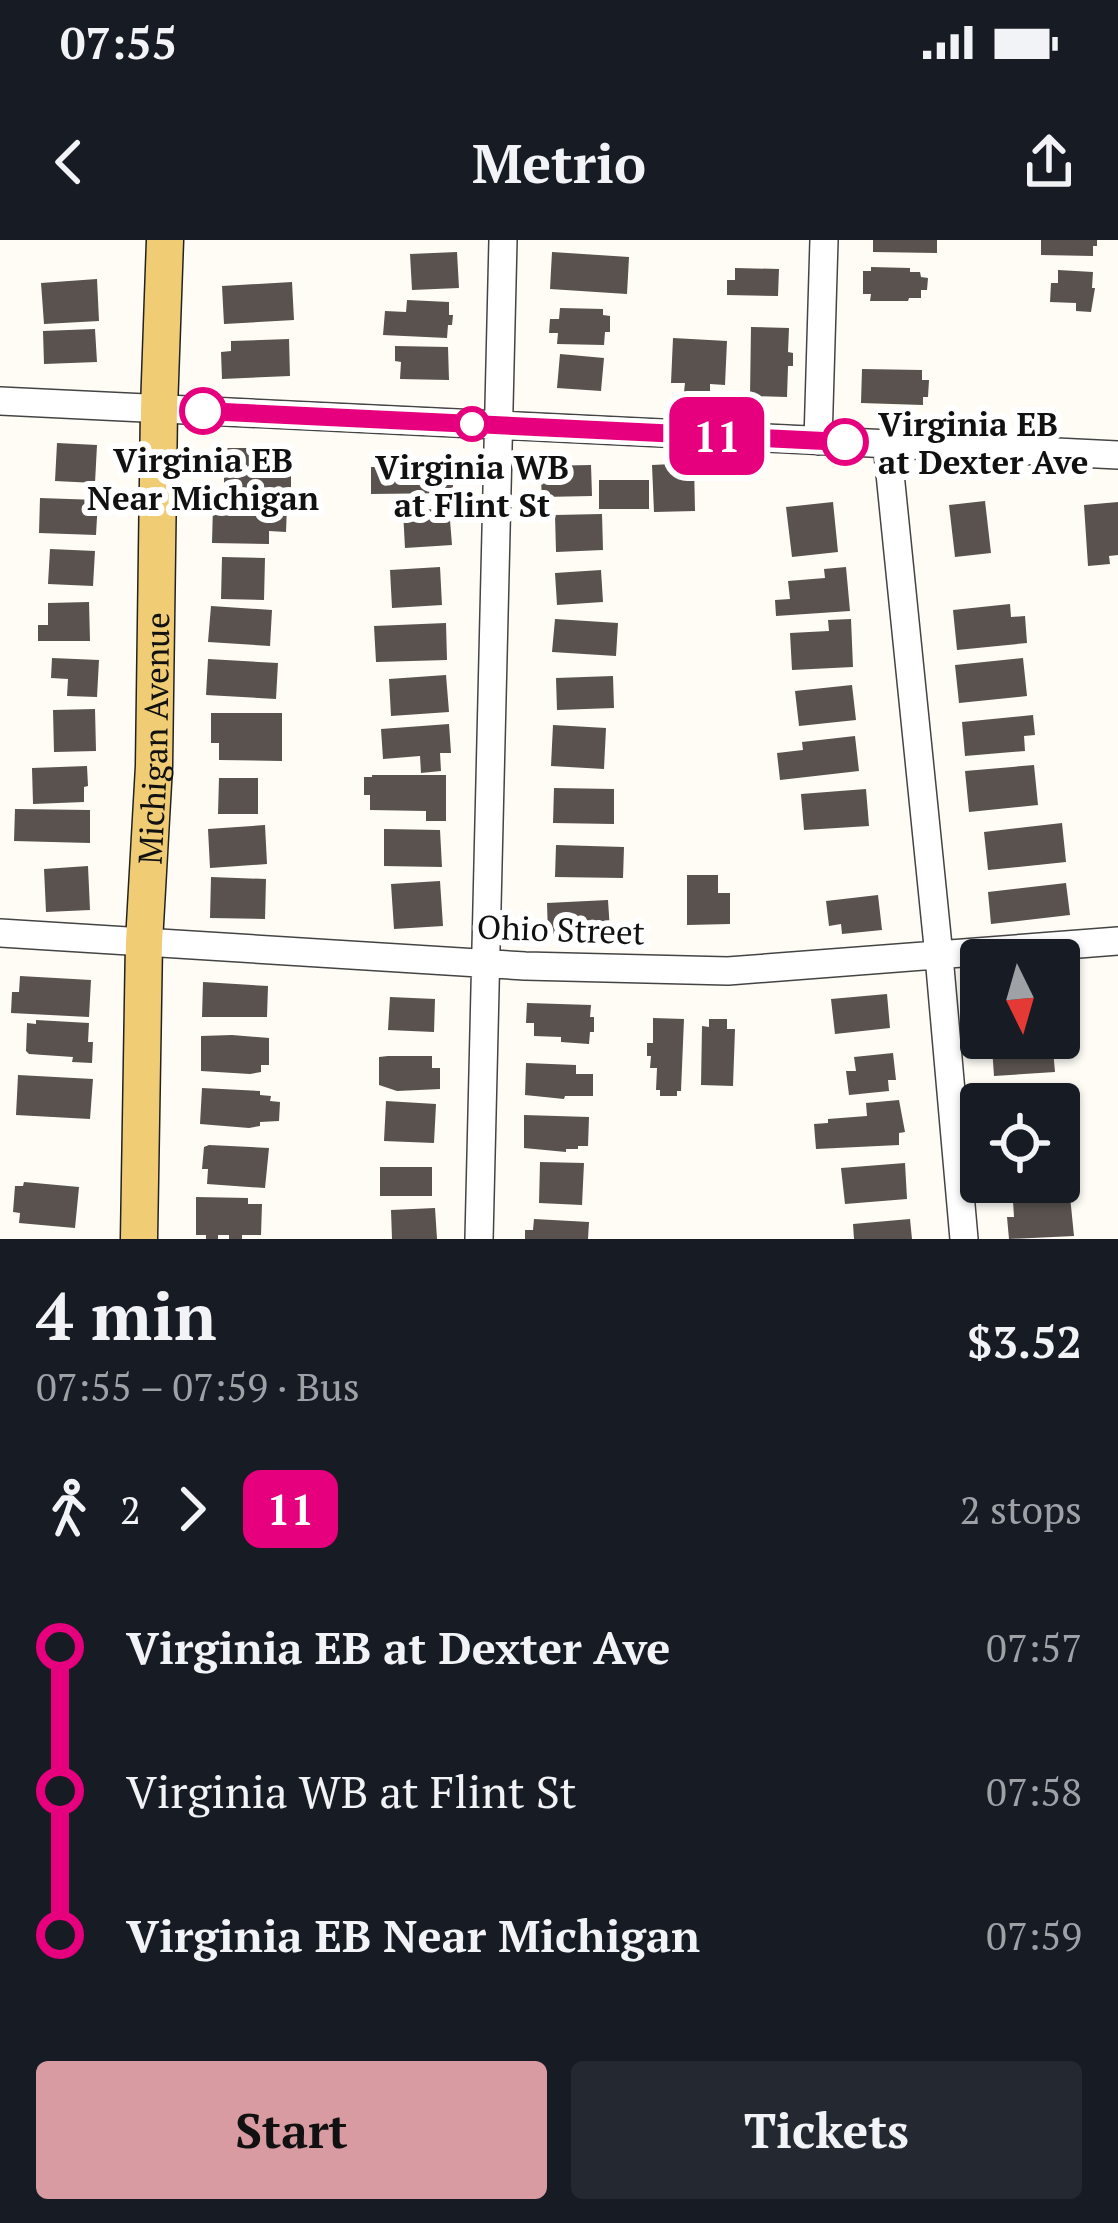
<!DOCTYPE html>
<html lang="en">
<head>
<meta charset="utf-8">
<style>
	:root { --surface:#171b24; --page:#242831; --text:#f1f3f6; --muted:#9ea1a6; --accent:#d89ba2 }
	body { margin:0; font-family:"PT Serif",serif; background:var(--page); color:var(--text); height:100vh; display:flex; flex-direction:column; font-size:45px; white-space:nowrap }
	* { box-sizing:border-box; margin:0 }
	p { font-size:39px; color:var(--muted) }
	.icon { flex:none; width:66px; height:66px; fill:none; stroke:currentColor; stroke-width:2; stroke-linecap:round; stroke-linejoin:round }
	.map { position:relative; height:999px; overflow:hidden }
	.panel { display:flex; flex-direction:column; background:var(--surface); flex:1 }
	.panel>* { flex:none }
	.badge { padding:0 24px; border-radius:18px; font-size:42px; line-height:78px }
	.needle { width:78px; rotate:175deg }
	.fabs { position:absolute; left:960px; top:699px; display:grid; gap:24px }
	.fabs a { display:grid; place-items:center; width:120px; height:120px; border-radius:12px; background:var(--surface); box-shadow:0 3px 9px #0004; font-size:60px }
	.map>.badge { position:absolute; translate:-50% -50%; box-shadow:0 0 0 6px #fff }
	.legs { display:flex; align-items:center; gap:18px; height:132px; padding:0 36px; font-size:39px }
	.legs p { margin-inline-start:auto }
	.head { display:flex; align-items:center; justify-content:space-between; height:204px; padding:0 36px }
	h1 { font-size:66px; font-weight:700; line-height:90px }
	.primary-button { display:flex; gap:24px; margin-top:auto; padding:24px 36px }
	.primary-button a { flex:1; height:138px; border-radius:12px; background:var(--accent); color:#111; font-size:48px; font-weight:700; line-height:138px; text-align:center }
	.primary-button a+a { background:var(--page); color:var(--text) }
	ul { padding:0 36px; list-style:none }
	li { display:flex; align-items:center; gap:42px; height:144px; font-size:45px }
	li i { display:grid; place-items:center; width:18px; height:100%; margin:0 15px; background:currentColor }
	li i::after { content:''; width:30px; height:30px; margin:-15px; border:9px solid; border-radius:50%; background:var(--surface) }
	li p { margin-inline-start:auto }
	li:first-child i { background:linear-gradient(#0000 50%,currentColor 0) }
	li:last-child i { background:linear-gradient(currentColor 50%,#0000 0) }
	.status { display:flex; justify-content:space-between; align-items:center; height:84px; padding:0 60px; background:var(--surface); direction:ltr }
	.status svg { height:33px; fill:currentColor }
	header { display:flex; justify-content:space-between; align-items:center; height:156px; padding:0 36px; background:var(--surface); font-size:54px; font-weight:700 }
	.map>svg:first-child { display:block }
	.building { fill:#59524e }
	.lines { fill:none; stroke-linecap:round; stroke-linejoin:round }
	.minor-casing { stroke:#444; stroke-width:30 }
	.major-casing { stroke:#222; stroke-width:39 }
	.minor { stroke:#fff; stroke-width:27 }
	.major { stroke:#f0cd74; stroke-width:36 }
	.line-1-casing { stroke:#fff; stroke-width:27 }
	.line-1 { stroke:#e6007e; stroke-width:18 }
	.stop-1-dot { fill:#fff; stroke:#e6007e; stroke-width:6 }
	.labels { text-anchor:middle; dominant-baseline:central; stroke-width:12; stroke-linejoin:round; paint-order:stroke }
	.stop-label { font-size:33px; font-weight:bold; fill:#111; stroke:#fff }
	.street-label { font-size:33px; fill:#111; stroke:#fff }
</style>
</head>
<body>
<div class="status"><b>07:55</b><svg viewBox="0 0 49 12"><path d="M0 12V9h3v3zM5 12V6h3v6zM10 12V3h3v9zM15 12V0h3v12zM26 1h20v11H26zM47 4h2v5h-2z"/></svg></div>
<header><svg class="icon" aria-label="back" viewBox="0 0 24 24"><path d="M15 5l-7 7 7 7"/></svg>Metrio<svg class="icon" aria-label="share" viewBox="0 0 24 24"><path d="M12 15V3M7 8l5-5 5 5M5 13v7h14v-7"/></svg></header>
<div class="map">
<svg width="1118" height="999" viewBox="0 0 1118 999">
	<rect width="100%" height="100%" fill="#fefcf5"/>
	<path class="building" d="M873,0H937V13L873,12Z
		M1041,0H1097V6H1093V16L1041,15Z
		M457,12L459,48L412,50L410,14Z
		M552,12L629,17L627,54L550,49Z
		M871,27L910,28V32H920L921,37L928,38L927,50H921V58H909L908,61H870L871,54H863V31H871Z
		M735,28L779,29L778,56L727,55V40H735Z
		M1058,30L1093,32L1092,48H1095L1091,72L1076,71V63L1050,62L1051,43H1058Z
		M97,39L99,81L44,84L41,43Z
		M292,42L294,80L224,84L222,46Z
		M407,60L449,62V75H453L452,85H448L447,98L383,95L385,71L406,72Z
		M560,68L603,69V75L610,76V92H605L604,105L557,104L558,93H549L550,79H559Z
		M751,87L789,88L788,112L793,113V126H788L787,157L750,156Z
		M95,89L97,122L44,124L43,91Z
		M673,98L727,101L725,145L710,144V153L684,152L685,143H671Z
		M289,99L290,136L222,139L221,112L231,111V101Z
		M395,106L448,107L449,140L400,139L401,122L395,121Z
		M560,114L604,118L601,151L557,148Z
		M862,129L922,130V140H929L928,157H923V165L861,163Z
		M57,203L97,205L95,243L55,241Z
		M224,208H291V250L224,249Z
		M453,217V253L371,254V227H394V218Z
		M694,223L695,271L654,272L652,225Z
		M591,225L592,256L542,257L540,226Z
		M599,240H649V269H599Z
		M40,258L98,260L96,295L39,293Z
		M985,261L991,313L955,317L949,265Z
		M833,262L838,312L792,317L786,267Z
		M1118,262V315L1109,316L1110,324L1088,326L1084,265Z
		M213,265L287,266L286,292L269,291V304L212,303Z
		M449,268L452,305L405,308L403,271Z
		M602,274L603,310L556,312L555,275Z
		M50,309L95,311L93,346L48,344Z
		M222,317L265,318L264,360L221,359Z
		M440,327L442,365L392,368L390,330Z
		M846,327L850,371L776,376L775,360L790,359L788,341L825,338L824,329Z
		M601,330L603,362L557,365L555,333Z
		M89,362L90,401H38V385H48V363Z
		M1010,364L1011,377L1025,376L1027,403L957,410L953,370Z
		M211,366L272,370L270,406L208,402Z
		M555,379L618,383L616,416L552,412Z
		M851,379L853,427L792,430L790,393L829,391L828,380Z
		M446,383L447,420L376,422L374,386Z
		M52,418L99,420L97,457L67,456L68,439L51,438Z
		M1023,418L1027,456L959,463L955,425Z
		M208,419L278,423L276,459L206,455Z
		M446,435L449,472L391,476L389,439Z
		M613,436L614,468L557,470L556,438Z
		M852,445L856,480L799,486L795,451Z
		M95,469L96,511L54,512L53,470Z
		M211,473H282V521L219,520V503H211Z
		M1033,475L1035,495L1024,496L1025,511L965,516L962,482Z
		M449,484L451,513H440L441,531L421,533L420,516L383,519L381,489Z
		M553,485L606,488L604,529L551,526Z
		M855,496L859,531L780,540L777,513L803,510L802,502Z
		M1034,525L1038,565L969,572L965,531Z
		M87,526L88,546L84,547V562L33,564L32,528Z
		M372,535H446V581H426V571L370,570V555H364V537H372Z
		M219,538H258V574H218Z
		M554,548L614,549V584L553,583Z
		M866,549L869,586L804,590L801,554Z
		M15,569L90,570V603L14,601Z
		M1062,583L1066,622L988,630L984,592Z
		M265,585L267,624L210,628L208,589Z
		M384,589L440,590L442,627L384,626Z
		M556,605L624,607L623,638L555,637Z
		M88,626L90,670L46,672L44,629Z
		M687,635H718V653H730V684L687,685Z
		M211,637L266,639L265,679L210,678Z
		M440,641L443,686L394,689L391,644Z
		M1066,643L1070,675L991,684L988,652Z
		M878,655L882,690L842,694L841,684L829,686L826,661Z
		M608,660L610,691L548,695L547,663Z
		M20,736L91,740L89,777L11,773L12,752H19Z
		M203,742L268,746L267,777H202Z
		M887,754L890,788L835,794L831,759Z
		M390,757L435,759L434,792L388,790Z
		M527,763L591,765L590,777H594V792H590L589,804L561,802V797L534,796V783H526Z
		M653,778L684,779L681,851H677V856H660V850H656L657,828H650L651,816H647V803H653Z
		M709,779H727V789H735L733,846L701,845L702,786L709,787Z
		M36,780L89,783L88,802H93L92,823L72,822L73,817L29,814L26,811L27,783L36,784Z
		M232,795L269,798V825H261V832L250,834L201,831V796Z
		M1052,798L1055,832L994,836L992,807Z
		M893,813L896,840H888L889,851L849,855L846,831H856L854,817Z
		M388,816H432V828H440V849L397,851L379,845V817Z
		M526,823L576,825V834H593V856H565L564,859L525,855Z
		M18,835L93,839L90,879L16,875Z
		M202,848L260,851V855L271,856L270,861L280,862L279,881L260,882V886L249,888L200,884Z
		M899,860L905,892L899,893V905L816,909L814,884L828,883V879L867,876L866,863Z
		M386,861L436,864L434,903L384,901Z
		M524,875L589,877L588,906H578V909H566V912L524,908Z
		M1070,904L1073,938L1059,940V906Z
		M209,905L269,908L265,948L207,944L208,929H202L204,907Z
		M540,922L584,923L582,965L539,963Z
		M905,923L907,959L845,964L841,928Z
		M380,927H432V956H380Z
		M24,942L79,947L75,988L19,983L20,973L13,972L15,946H23Z
		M1070,956L1074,996L1009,999L1007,977H1014L1013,961Z
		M196,957L248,958V964H262L261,995H242V999H229V995H218V999H206V995H196Z
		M435,968L437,999H392L391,970Z
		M534,979L589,982L588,999H525V990H533Z
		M910,979L912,999H854L853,984Z"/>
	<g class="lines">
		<defs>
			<path id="minor" d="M0,161L1118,215
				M818,201L824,0
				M887,204L939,716L964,999
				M0,693L525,726L728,731L1118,701
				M479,999L503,0"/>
			<g id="major">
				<path id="s1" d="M139,999L144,702L154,526L159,169L165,0"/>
			</g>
		</defs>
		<use href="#minor" class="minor-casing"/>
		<use href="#major" class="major-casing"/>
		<use href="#minor" class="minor"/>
		<use href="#major" class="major"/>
	</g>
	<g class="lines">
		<defs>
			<path id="line-1" d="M203,171L845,202"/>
		</defs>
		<use href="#line-1" class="line-1-casing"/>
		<use href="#line-1" class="line-1"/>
	</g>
	<g class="stop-1-dot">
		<circle cx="203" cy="171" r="21"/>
		<circle cx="472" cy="184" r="15"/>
		<circle cx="845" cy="202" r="21"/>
	</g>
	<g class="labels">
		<g class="stop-label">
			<text x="878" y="183" text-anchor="start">Virginia EB<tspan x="878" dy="38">at Dexter Ave</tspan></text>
			<text x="203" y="219">Virginia EB<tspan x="203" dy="38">Near Michigan</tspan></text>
			<text x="472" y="226">Virginia WB<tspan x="472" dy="38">at Flint St</tspan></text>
		</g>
		<g class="street-label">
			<text stroke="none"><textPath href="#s1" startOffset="501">Michigan Avenue</textPath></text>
			<text transform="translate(561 689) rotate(2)">Ohio Street</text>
		</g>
	</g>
</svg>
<div class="fabs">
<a><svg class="needle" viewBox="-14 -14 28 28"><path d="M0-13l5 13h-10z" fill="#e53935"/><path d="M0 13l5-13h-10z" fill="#9ea1a6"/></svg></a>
<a><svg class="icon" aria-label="locate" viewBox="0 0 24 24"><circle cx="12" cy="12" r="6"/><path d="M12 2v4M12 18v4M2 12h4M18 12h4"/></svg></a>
</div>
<b class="badge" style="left:717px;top:196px;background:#e6007e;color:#fff">11</b>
</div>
<section class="panel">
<div class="head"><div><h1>4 min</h1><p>07:55 – 07:59 · Bus</p></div><b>$3.52</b></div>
<div class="legs"><svg class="icon" aria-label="walk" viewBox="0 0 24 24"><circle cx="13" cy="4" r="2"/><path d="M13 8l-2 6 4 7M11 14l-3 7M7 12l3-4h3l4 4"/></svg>2<svg class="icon" aria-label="forward" viewBox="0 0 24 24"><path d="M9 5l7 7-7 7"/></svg><b class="badge" style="background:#e6007e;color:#fff">11</b><p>2 stops</p></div>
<ul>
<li><i style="color:#e6007e"></i><b>Virginia EB at Dexter Ave</b><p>07:57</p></li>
<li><i style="color:#e6007e"></i><span>Virginia WB at Flint St</span><p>07:58</p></li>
<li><i style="color:#e6007e"></i><b>Virginia EB Near Michigan</b><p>07:59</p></li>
</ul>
<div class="primary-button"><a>Start</a><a>Tickets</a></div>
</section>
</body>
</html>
